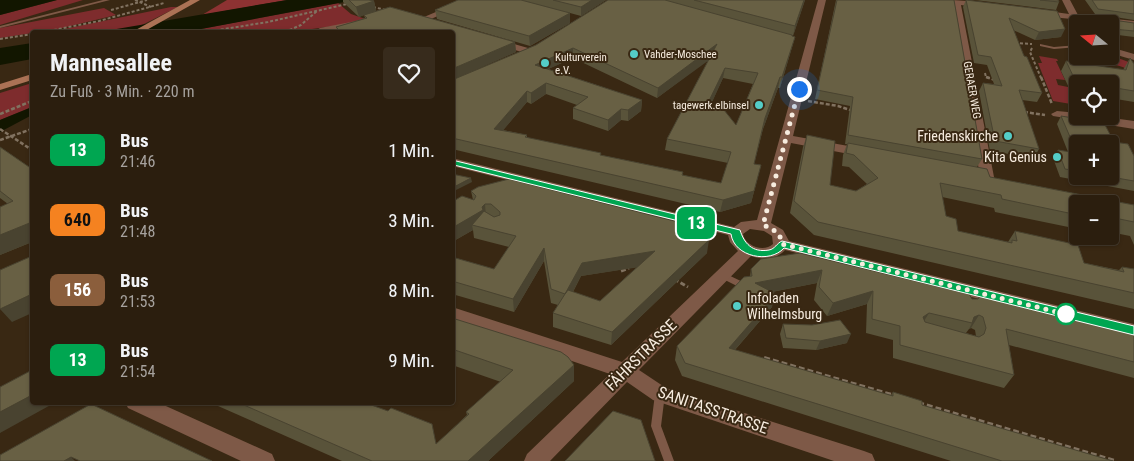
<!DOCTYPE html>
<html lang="de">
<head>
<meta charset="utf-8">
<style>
	:root { --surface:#2b1e0e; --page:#372b1c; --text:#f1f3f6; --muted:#a6a29e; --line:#473c2e }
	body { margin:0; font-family:"Roboto Condensed",sans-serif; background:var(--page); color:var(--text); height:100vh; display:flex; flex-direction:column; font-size:19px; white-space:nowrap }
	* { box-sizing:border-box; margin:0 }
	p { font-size:16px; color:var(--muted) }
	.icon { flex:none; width:28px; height:28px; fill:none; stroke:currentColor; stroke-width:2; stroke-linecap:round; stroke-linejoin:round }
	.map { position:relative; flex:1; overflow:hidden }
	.details { position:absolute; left:30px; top:30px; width:425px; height:375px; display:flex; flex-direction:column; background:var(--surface); border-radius:5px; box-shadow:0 1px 4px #0004,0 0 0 1px var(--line) }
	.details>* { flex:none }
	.badge { padding:0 10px; border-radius:8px; font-size:18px; line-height:32px }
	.needle { width:32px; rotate:288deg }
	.buttons { position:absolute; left:1069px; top:15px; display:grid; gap:10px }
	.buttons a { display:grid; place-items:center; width:50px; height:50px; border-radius:5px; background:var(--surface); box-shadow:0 1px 4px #0004,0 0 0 1px var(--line); font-size:25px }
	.you { position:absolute; width:25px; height:25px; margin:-12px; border:4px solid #fff; border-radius:50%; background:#1a73e8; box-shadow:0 0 0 8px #1a73e833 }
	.map>.badge { position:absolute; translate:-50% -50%; box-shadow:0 0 0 2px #fff }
	.round { display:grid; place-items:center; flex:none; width:52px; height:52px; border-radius:5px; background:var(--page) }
	.overview { display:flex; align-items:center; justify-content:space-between; height:85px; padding:0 20px }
	h1 { font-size:24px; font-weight:700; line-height:38px }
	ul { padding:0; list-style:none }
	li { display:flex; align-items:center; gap:15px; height:70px; padding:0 20px }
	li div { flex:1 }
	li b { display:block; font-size:19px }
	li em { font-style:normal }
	li .badge { min-width:55px; font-weight:700; text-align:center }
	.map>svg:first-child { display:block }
	.green { fill:#7e2c2d }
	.forest { fill:#8d3232 }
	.water { fill:#121600 }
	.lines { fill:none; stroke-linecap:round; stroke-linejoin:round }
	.path-far3 { stroke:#817260; stroke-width:2; stroke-dasharray:3 2; stroke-linecap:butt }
	.path-far2 { stroke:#817260; stroke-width:2.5; stroke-dasharray:4 2; stroke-linecap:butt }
	.path-far1 { stroke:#817260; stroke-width:3; stroke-dasharray:5 2.5; stroke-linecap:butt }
	.path { stroke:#817260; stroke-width:4; stroke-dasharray:6 3; stroke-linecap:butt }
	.lane { fill:#7e5947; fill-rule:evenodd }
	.street { fill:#7e5947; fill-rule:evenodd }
	.secondary { fill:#ab7255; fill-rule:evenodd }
	.wall { fill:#59533a; fill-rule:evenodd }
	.shaded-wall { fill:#494330 }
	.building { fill:#686044; stroke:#494330; fill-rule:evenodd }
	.line { fill:#00a651; stroke:#fff }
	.walk { stroke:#f7ecdf; stroke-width:5; stroke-dasharray:0 9 }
	.poi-dot { fill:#54cdc7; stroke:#392813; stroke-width:2 }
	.stop-dot { fill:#fff; stroke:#00a651; stroke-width:2.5 }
	.labels { text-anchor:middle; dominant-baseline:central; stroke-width:4; stroke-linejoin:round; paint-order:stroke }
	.far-poi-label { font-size:11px; fill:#f7ecdf; stroke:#392813; text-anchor:start }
	.far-street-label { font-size:11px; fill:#f7ecdf; stroke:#392813 }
	.poi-label { font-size:14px; fill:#f7ecdf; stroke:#392813; text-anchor:end }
	.near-street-label { font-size:16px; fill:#f7ecdf; stroke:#392813 }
</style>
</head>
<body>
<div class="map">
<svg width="1134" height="461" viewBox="0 0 1134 461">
	<rect width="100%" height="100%" fill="#392813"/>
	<path class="green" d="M57,0H83L0,25V15Z
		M338,3L351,14L371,21L290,32H185Z
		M171,7H178L140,26L99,32H50Z
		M104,8L116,15L58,29L0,38V28Z
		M1073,50H1077L1078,56L1110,55L1134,64V73C1121,64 1106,63 1091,61V64L1080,62Z
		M1039,56L1057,59L1058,61H1056L1065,80L1056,79L1058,85L1068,87L1077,105L1053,101L1038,63H1042Z
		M32,83V107L0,120V93Z"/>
	<path class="forest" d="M227,0H287L202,15Z"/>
	<path class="water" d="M0,0H57L0,15Z
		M287,0H355L185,32H99Z
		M32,43V59L0,65V48Z
		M32,107V115L0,132V120Z"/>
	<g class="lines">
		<path class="path-far3" d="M135,0L151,7
			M373,7L386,10
			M111,10L147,0
			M44,32L99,21L164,3
			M206,32L268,22L347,4
			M285,32L301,25L317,11
			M0,39L32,34
			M1015,43L1032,44
			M1032,48L1030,52L1041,78
			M985,73L986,77L990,78"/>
		<path class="path-far2" d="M986,77L995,80
			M1041,77L1052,104
			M808,101L838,106L853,111
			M1024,112L1045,115
			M0,114L32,101
			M0,129L32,150
			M0,140L32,129"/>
		<path class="path-far1" d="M621,271L629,268
			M674,279L688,287"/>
		<path class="path" d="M764,358L895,396
			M918,403L1115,461"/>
		<path class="lane" d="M103,0H110L0,28V26Z
			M1040,44L1054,47L1078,45V47L1054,49L1040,46Z
			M722,272L747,284L748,286L747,288H741L719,277L718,275L719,273Z
			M660,390L663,391L665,394L661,426L674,461H664L651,426L655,394L657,391Z"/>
		<path class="street" d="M464,0H475L424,22L421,23L417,20Z
			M818,0H826L793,136L865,149L871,153L865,157L791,143L771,223L783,230L789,241L1134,324V338L785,250C776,260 763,260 751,256L639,370L666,388L864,451L872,454L875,461H834L653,400L627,382L550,461H524L527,454L610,374L452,320V307L622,362L738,251L730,242L728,235L452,166V158L734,227L741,222L757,220ZM750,229L764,231L772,236L773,244C764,253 745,246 743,234Z
			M935,0C949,0 978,0 989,6L985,9L961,5L994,177L992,180H982L980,177L952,4Z
			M1062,0H1070L1078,15L1134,21V27L1081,20L1082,24H1078V26L1072,19L1040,16L1036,13L1040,10L1069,14Z
			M356,21L361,24L359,26C346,30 328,36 315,31L320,28Z
			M497,39L535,50L537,52L532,55L494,44V40Z
			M1110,47L1134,54V60L1110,53Z
			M1057,111L1078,113V116H1098L1134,121V129L1053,116L1051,114Z
			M125,402H157L272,454L275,461H241L128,408Z"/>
		<path class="secondary" d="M190,0H200L143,32H132Z
			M32,74V80L0,90V84Z"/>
	</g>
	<path class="wall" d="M343,0H369L374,1L376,11L390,7L515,42L516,52L461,76L536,45L608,0H805L793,36L792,35V36L795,37L780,88H778L763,129L754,164L761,165L751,203L720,212L452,149V32H338L336,27L365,18L364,15L359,17L343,2ZM573,58L657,98L709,59L667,139L665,150L728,163L721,183L683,175V172L601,155V153L527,138V135L503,130L527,102L531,104L546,94L577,105L573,108V119L608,131L621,120L628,121L641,111L642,100L548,69ZM723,78L753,84L736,125L724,110L709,108Z
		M458,0H606L581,16L570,13V23L530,46L437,19L435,10Z
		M836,0H954L982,159L977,167L990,177L1134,205V245L1130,236L1110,232V204H1078V229L995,212L994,208L942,197L946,216L958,231L1008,242L1015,231L1084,263L1119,270L1122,267L1134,269V309L814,235L790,213L803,147L807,135L830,185L856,191L867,184L849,167L842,166L843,155L847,144H845L850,106L815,99Z
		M966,0L1061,37L1035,40L1013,30L1024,56L1042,93L1037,102L1022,100L1039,149L1034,158L990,151L979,91L983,83L994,84L987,65L974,63L963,7Z
		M975,0H1058L1059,2L1056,10Z
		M1085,0H1134V20L1095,14Z
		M1106,19L1134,23V37L1110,34V24H1103Z
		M1130,58L1134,64V102L1110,98V84H1078V93L1071,92L1061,71L1066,61L1123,70Z
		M1061,116L1114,142L1134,156V191L1060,177L1053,158L1058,150L1068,152L1057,124ZM1078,144L1110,176H1078Z
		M0,147L32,169V242L0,255V207L8,204L0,198Z
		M471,191L707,253L611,345L553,327V313L558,305L551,303L544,261L514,312L452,294V257L494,269L509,247L474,238L473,230L452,242V202L473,200ZM637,267L600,301L573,292L581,276Z
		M761,259L972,299L1134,334V378L1009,345L1014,375L1004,388L893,358V340L866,333L867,304L827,316L814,300L817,283L772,292V307L735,350L891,395L893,392L922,405L1113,461H951L682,376L675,360L677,346L750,276L751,269ZM971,328L975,330L976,336L966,333L969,329Z
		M452,318L574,365V381L488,461H342L209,402H363L437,443L467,415L466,412L501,382L452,365Z
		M783,324L847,343L816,350L783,348L780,334Z"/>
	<path class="shaded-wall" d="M592,0H606L581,16V7Z
		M804,0H805L793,36L795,26Z
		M374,1L376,11L359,17L356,7Z
		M570,13V23L530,46L529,36Z
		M1065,29L1061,37L1035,40L1039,32Z
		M795,37L792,47L780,88L782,77Z
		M515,42L516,52L452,80V69Z
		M717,44L716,55L657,98L658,88Z
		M573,48V58L535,75V65Z
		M725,68L723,78L705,118L706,107Z
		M780,77L778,88L763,129L765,118Z
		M546,83V94L531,104V93Z
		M527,91V102L495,140L494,129Z
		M642,100L641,111L628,121V110Z
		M621,109V120L608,131V120Z
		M761,165L751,203L720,212L723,200Z
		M471,178L472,182L452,192V188Z
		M485,204L486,217L472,225L473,230L452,242V228L482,207Z
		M32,222V242L0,255V235Z
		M709,240L707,253L611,345L612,332Z
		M544,248V261L514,312L513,299Z
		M655,251L653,265L581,276L565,307V294L582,263Z
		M822,270L817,283L751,296L755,283Z
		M873,291L867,304L827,316L833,303Z
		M32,294V313L12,322L0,309Z
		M776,294L772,307L725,361L729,348Z
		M929,313L921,326L923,317Z
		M979,315L971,328L969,329L972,323L974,317Z
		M851,334L847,343L816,350L820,341Z
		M574,365V381L488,461H468Z
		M32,395V402H56L0,433V412Z
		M71,457L75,461H64Z"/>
	<path class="building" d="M349,0H369L374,1L356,7Z
		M458,0H521L570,13L529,36L435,10Z
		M553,0H592L581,7Z
		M608,0H665L792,35V36L795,37L782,77H780L765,118L754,164L761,165L754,191L723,200L452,138V80L536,45ZM717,44L667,139L731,152L721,183L682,175L683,172L600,155L601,153L525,137L527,135L494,129L527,91L531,93L546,83L588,97L573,108L608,120L621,109L628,110L642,100L535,65L573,48L658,88ZM725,68L758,73L736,125L724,110L706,107Z
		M694,0H804L795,26Z
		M837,0H954L982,159L848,135L853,97L817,90Z
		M966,0L1057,11L1065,29L1039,32L1009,18L1024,56L1027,57L1042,93L1019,90L1039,149L995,141L983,83L1002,86L991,57L978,55Z
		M1040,0H1058L1059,2Z
		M1092,0H1134V14L1098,9Z
		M390,7L515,42L452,69V32H341L336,27L367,18L364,15Z
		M1106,19L1134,23V31L1113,29Z
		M1130,58L1134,64V91L1110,87V84H1085L1076,82L1066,61L1126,70Z
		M1061,116L1104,123L1114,142L1128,144L1134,156V181L1105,176H1110V144H1078V171L1065,169L1058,150L1077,153Z
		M807,135L835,141L830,185L856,191L878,178L854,155L846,153L848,143L987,169L990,177L1134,205V222L1110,217V204H1078V215L1002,199L1001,195L940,183L946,216L956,219L958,231L1012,243V240L1017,241L1015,231L1078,245L1084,263L1124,272L1122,267L1134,269V293L818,222L794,201Z
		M0,147L32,169V222L0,235V207L13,201L0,191Z
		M452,174L471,178L452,188Z
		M509,179L702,228L709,240L612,332L553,313L565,294L551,289L544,248L513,299L452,281V257L494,269L516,236L472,225L484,211L494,217L500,215V212L491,204H485L482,207L483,210L452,228V202L462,196L474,200L476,196L471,191L478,187ZM655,251L600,301L568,290L565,294L582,263Z
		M800,253L969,294L972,299H978L980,296L1134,334V362L1006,329L1014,375L900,345V326L872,319L873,291L833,303L819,287L822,270L755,283L776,294L729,348L893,396V392L922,401V405L1113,461H1002L685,363L677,346L744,277L752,276L751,269L761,259ZM929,313L972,323L974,317L979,315L983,317L986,328L984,334L979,337L925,322L923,317Z
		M32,256V294L0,309V270Z
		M452,318L561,352L568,357L574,365L468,461H372L237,402H363L388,411L391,408L432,424L436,444L469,414L466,412L513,370L452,349Z
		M840,320L851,334L820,341L786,338L783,324L812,325Z
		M32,370V395L0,412V387Z
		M91,404L212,461H80L71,457L64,461H0V455Z
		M613,411L641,420L655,461H565Z"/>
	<path class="line" d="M452,160L740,230C744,243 752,253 769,250C775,249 777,243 782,241L1134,326V335L784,248C770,264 734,257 731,234L450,164L448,162Z"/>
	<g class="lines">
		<path class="walk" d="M799,89L763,225C773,229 781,233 782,244L1069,315L1066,314"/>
	</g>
	<g class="poi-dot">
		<circle cx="634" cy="54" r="5"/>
		<circle cx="545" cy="63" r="5"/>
		<circle cx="759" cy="105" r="5"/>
		<circle cx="1008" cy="136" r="5"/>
		<circle cx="1057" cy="157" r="5"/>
		<circle cx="737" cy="306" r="5"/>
	</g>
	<circle class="stop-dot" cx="1066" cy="314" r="10"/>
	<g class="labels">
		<g class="far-poi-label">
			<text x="644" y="54">Vahder-Moschee</text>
			<text x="555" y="57">Kulturverein<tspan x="555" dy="13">e.V.</tspan></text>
			<text x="749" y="105" text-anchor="end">tagewerk.elbinsel</text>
		</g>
		<g class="far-street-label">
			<text transform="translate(972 90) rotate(80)">GERAER WEG</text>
		</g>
		<g class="poi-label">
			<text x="998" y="136">Friedenskirche</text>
			<text x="1047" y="157">Kita Genius</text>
			<text x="747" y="298" text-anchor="start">Infoladen<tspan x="747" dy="16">Wilhelmsburg</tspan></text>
		</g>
		<g class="near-street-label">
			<text transform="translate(641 355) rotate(-45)">FÄHRSTRASSE</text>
			<text transform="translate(713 410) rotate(19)">SANITASSTRASSE</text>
		</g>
	</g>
</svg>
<div class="buttons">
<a><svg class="needle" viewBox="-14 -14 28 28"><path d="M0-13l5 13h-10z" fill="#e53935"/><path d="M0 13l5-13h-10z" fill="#a6a29e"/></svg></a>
<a><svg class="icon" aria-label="locate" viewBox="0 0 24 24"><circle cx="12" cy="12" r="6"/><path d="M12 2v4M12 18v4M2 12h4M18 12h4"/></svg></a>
<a>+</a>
<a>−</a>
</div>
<div class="you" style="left:799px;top:89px"></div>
<b class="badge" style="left:696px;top:223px;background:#00a651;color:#fff">13</b>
<section class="details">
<div class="overview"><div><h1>Mannesallee</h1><p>Zu Fuß · 3 Min. · 220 m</p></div><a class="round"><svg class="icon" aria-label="heart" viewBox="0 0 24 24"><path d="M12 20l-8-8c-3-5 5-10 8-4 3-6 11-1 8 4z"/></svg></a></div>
<ul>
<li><span class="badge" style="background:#00a651;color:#fff">13</span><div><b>Bus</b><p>21:46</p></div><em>1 Min.</em></li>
<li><span class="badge" style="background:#f58220;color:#111">640</span><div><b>Bus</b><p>21:48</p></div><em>3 Min.</em></li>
<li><span class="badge" style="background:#8b5e3c;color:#fff">156</span><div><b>Bus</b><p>21:53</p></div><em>8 Min.</em></li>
<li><span class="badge" style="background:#00a651;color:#fff">13</span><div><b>Bus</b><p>21:54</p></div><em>9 Min.</em></li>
</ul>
</section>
</div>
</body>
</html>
